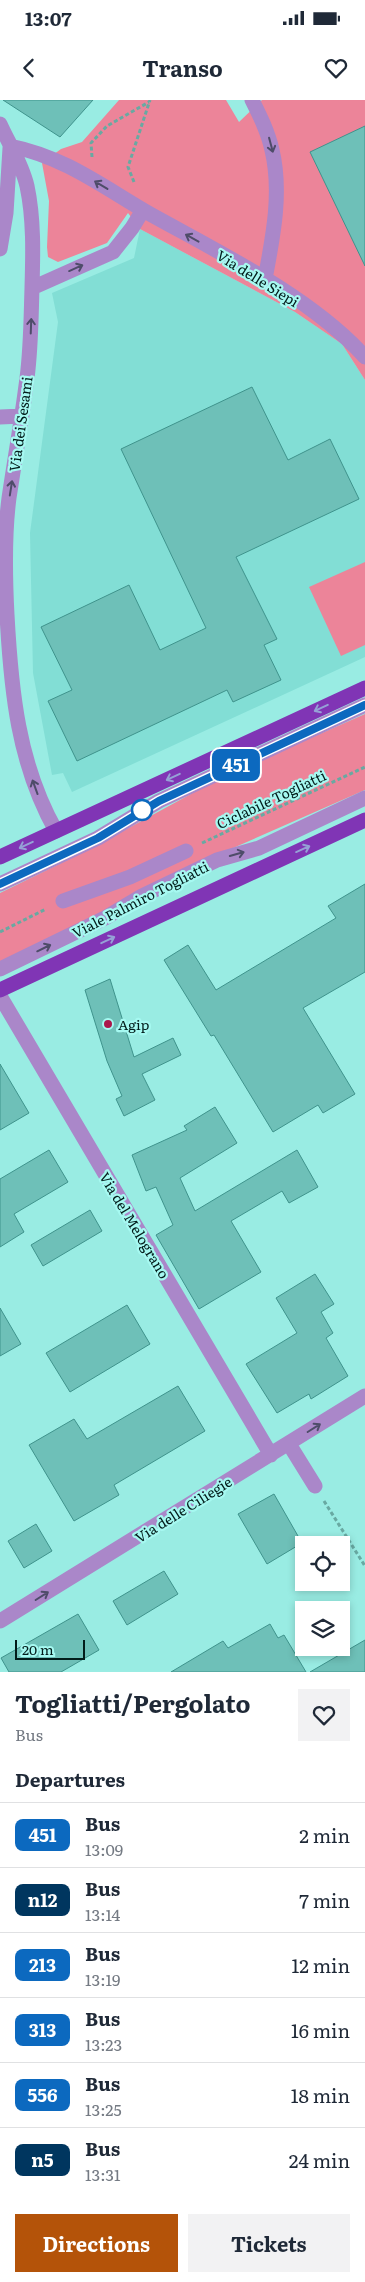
<!DOCTYPE html>
<html lang="en">
<head>
<meta charset="utf-8">
<style>
	:root { --surface:#fff; --page:#f2f2f3; --text:#1f2937; --muted:#747a83; --line:#e0e1e3; --accent:#b45309 }
	body { margin:0; font-family:Literata,serif; background:var(--page); color:var(--text); height:100vh; display:flex; flex-direction:column; font-size:19px; white-space:nowrap }
	* { box-sizing:border-box; margin:0 }
	p { font-size:16px; color:var(--muted) }
	.icon { flex:none; width:28px; height:28px; fill:none; stroke:currentColor; stroke-width:2; stroke-linecap:round; stroke-linejoin:round }
	.map { position:relative; height:1572px; overflow:hidden }
	.sheet { display:flex; flex-direction:column; background:var(--surface); flex:1 }
	.sheet>* { flex:none }
	.badge { padding:0 10px; border-radius:8px; font-size:18px; line-height:32px }
	.tools { position:absolute; left:295px; top:1436px; display:grid; gap:10px }
	.tools a { display:grid; place-items:center; width:55px; height:55px; border-radius:0px; background:var(--surface); box-shadow:0 2px 8px #0003; font-size:25px }
	.scale { position:absolute; left:15px; bottom:12px; width:70px; box-sizing:border-box; padding-left:5px; border:2px solid #021c1a; border-top:0; font-size:14px; line-height:18px; white-space:nowrap; color:#021c1a; -webkit-text-stroke:4px #a6f9f1; paint-order:stroke }
	.map>.badge { position:absolute; translate:-50% -50%; box-shadow:0 0 0 2px #fff }
	h2 { padding:0 15px; font-size:19px; line-height:45px }
	.round { display:grid; place-items:center; flex:none; width:52px; height:52px; border-radius:0px; background:var(--page) }
	.summary { display:flex; align-items:center; justify-content:space-between; height:85px; padding:0 15px }
	h1 { font-size:24px; font-weight:700; line-height:38px }
	.cta { display:flex; gap:10px; margin-top:auto; padding:10px 15px }
	.cta a { flex:1; height:58px; border-radius:0px; background:var(--accent); color:#fff; font-size:20px; font-weight:700; line-height:58px; text-align:center }
	.cta a+a { background:var(--page); color:var(--text) }
	ul { padding:0; list-style:none }
	li { display:flex; align-items:center; gap:15px; height:65px; padding:0 15px; border-top:1px solid var(--line) }
	li div { flex:1 }
	li b { display:block; font-size:19px }
	li em { font-style:normal }
	li .badge { min-width:55px; font-weight:700; text-align:center }
	.status { display:flex; justify-content:space-between; align-items:center; height:35px; padding:0 25px; background:var(--surface); direction:ltr }
	.status svg { height:14px; fill:currentColor }
	header { display:flex; justify-content:space-between; align-items:center; height:65px; padding:0 15px; background:var(--surface); font-size:22px; font-weight:700 }
	.map>svg:first-child { display:block }
	.built { fill:#82ded5 }
	.green { fill:#ec8499 }
	.building { fill:#6ec0b8; stroke:#3f938c }
	.lines { fill:none; stroke-linecap:round; stroke-linejoin:round }
	.path { stroke:#68a9a2; stroke-width:3; stroke-dasharray:4 2.5; stroke-linecap:butt }
	.minor { stroke:#aa87c9; stroke-width:15 }
	.major { stroke:#8035b5; stroke-width:15 }
	.oneway { stroke:#4e4c69 }
	.oneway2 { stroke:#95a1d6 }
	.line-casing { stroke:#fff; stroke-width:11 }
	.line { stroke:#0c69bf; stroke-width:8 }
	.stop-dot { fill:#fff; stroke:#0c69bf; stroke-width:2.5 }
	.poi-dot { fill:#ab184b; stroke:#a6f9f1; stroke-width:2 }
	.labels { text-anchor:middle; dominant-baseline:central; stroke-width:4.5; stroke-linejoin:round; paint-order:stroke }
	.street-label { font-size:14px; fill:#021c1a; stroke:#a6f9f1 }
	.poi-label { font-size:14px; fill:#021c1a; stroke:#a6f9f1; text-anchor:start }
</style>
</head>
<body>
<div class="status"><b>13:07</b><svg viewBox="0 0 49 12"><path d="M0 12V9h3v3zM5 12V6h3v6zM10 12V3h3v9zM15 12V0h3v12zM26 1h20v11H26zM47 4h2v5h-2z"/></svg></div>
<header><svg class="icon" aria-label="back" viewBox="0 0 24 24"><path d="M15 5l-7 7 7 7"/></svg>Transo<svg class="icon" aria-label="heart" viewBox="0 0 24 24"><path d="M12 20l-8-8c-3-5 5-10 8-4 3-6 11-1 8 4z"/></svg></header>
<div class="map">
<svg width="365" height="1572" viewBox="0 0 365 1572">
	<rect width="100%" height="100%" fill="#99ece3"/>
	<path class="built" d="M140,129L295,212L342,244L365,280V557L72,692L63,673L52,675L33,573L30,433L58,222L52,193L134,158Z"/>
	<path class="green" d="M119,0H226L239,22L262,0H365V280L342,244L295,212L140,129L128,113L107,143L58,162L48,157L47,147L49,101L42,63L61,49L82,42Z
		M365,462V545L341,556L309,487Z
		M365,614V690L224,752L0,863V793L92,748L222,677Z"/>
	<path class="building" d="M3,0H93L60,37Z
		M365,26V166L310,52Z
		M252,287L288,360L330,339L359,399L236,457L277,539L264,545L281,580L233,602L227,590L77,661L48,601L72,590L41,527L129,485L160,550L206,528L121,349Z
		M365,784V872L303,908L355,994L323,1013L318,1005L273,1032L214,935L211,936L164,860L188,845L216,890L336,818L328,806Z
		M110,879L134,957L173,938L181,955L142,974L155,1000L124,1016L116,999L122,996L107,961L85,890Z
		M0,964L29,1013L0,1030Z
		M215,1007L237,1043L180,1078L195,1111L297,1050L318,1087L289,1103L282,1091L231,1121L261,1172L199,1209L156,1135L173,1125L156,1087L146,1091L132,1055L187,1030L184,1026Z
		M49,1050L68,1082L14,1114L24,1132L0,1147V1079Z
		M90,1110L102,1131L43,1166L31,1145Z
		M315,1174L334,1204L321,1212L333,1233L326,1238L348,1276L311,1299L309,1294L277,1313L246,1264L297,1233L276,1198Z
		M127,1205L150,1244L70,1292L46,1253Z
		M0,1208L21,1244L0,1256Z
		M178,1286L205,1331L114,1385L119,1395L74,1421L29,1345L74,1319L87,1339Z
		M274,1394L302,1443L267,1464L238,1414Z
		M36,1424L52,1451L24,1468L8,1441Z
		M164,1471L178,1494L127,1525L113,1501Z
		M78,1514L99,1550L61,1572H9L1,1558Z
		M270,1524L278,1538L284,1535L306,1572H171L223,1541L228,1548Z
		M365,1540V1572H310Z"/>
	<g class="lines">
		<path class="path" d="M92,57L91,43L107,26L149,2
			M134,82L128,67L150,0
			M202,743L365,667
			M0,832L46,809
			M324,1401L365,1466"/>
		<path class="minor" d="M252,0C260,16 268,32 272,50C282,92 273,137 265,179
			M0,24C9,44 22,64 27,86C34,119 33,154 32,188C31,218 31,248 27,278C22,318 15,358 9,398C4,436 5,477 7,515C11,590 18,664 56,731
			M10,46C65,57 103,87 150,114C220,153 311,197 365,257
			M0,149L6,113L10,48
			M32,188L113,152L132,128L143,110
			M0,317L22,316
			M0,784L98,738L159,701L365,605
			M63,801L130,777L186,751
			M0,869L105,818L142,796L217,760L259,748L365,698
			M0,896L271,1355
			M289,1344L315,1386
			M0,1521L365,1296"/>
		<path class="major" d="M0,757L365,588
			M0,890L365,720"/>
	</g>
	<defs><path id="oneway-shaft" d="M-6 0H5M1.5-3L5.5 0L1.5 3" fill="none" stroke-width="1.6" stroke-linecap="round" stroke-linejoin="round" transform="scale(1.25)"/></defs>
	<g class="oneway">
		<use href="#oneway-shaft" transform="translate(271 45) rotate(75)"/>
		<use href="#oneway-shaft" transform="translate(101 85) rotate(-149)"/>
		<use href="#oneway-shaft" transform="translate(192 138) rotate(-151)"/>
		<use href="#oneway-shaft" transform="translate(76 168) rotate(-24)"/>
		<use href="#oneway-shaft" transform="translate(31 226) rotate(-88)"/>
		<use href="#oneway-shaft" transform="translate(11 388) rotate(-81)"/>
		<use href="#oneway-shaft" transform="translate(35 687) rotate(-110)"/>
		<use href="#oneway-shaft" transform="translate(237 754) rotate(-16)"/>
		<use href="#oneway-shaft" transform="translate(44 848) rotate(-26)"/>
		<use href="#oneway-shaft" transform="translate(314 1328) rotate(-32)"/>
		<use href="#oneway-shaft" transform="translate(42 1496) rotate(-32)"/>
	</g>
	<g class="oneway2">
		<use href="#oneway-shaft" transform="translate(321 608) rotate(155)"/>
		<use href="#oneway-shaft" transform="translate(173 677) rotate(155)"/>
		<use href="#oneway-shaft" transform="translate(26 745) rotate(155)"/>
		<use href="#oneway-shaft" transform="translate(303 749) rotate(-24)"/>
		<use href="#oneway-shaft" transform="translate(108 840) rotate(-25)"/>
	</g>
	<g class="lines">
		<defs>
			<path id="line" d="M0,784L98,738L159,701L365,605"/>
		</defs>
		<use href="#line" class="line-casing"/>
		<use href="#line" class="line"/>
	</g>
	<circle class="stop-dot" cx="142" cy="710" r="10"/>
	<circle class="poi-dot" cx="108" cy="924" r="5"/>
	<g class="labels">
		<g class="street-label">
			<text transform="translate(258 178) rotate(32)">Via delle Siepi</text>
			<text transform="translate(20 324) rotate(-82)">Via dei Sesami</text>
			<text transform="translate(271 699) rotate(-25)">Ciclabile Togliatti</text>
			<text transform="translate(140 799) rotate(-27)">Viale Palmiro Togliatti</text>
			<text transform="translate(135 1125) rotate(59)">Via del Melograno</text>
			<text transform="translate(183 1409) rotate(-32)">Via delle Ciliegie</text>
		</g>
		<g class="poi-label">
			<text x="118" y="924">Agip</text>
		</g>
	</g>
</svg>
<div class="tools">
<a><svg class="icon" aria-label="locate" viewBox="0 0 24 24"><circle cx="12" cy="12" r="6"/><path d="M12 2v4M12 18v4M2 12h4M18 12h4"/></svg></a>
<a><svg class="icon" aria-label="layers" viewBox="0 0 24 24"><path d="M12 4l9 5-9 5-9-5zM3 14l9 5 9-5"/></svg></a>
</div>
<div class="scale">20 m</div>
<b class="badge" style="left:236px;top:665px;background:#0c69bf;color:#fff">451</b>
</div>
<section class="sheet">
<div class="summary"><div><h1>Togliatti/Pergolato</h1><p>Bus</p></div><a class="round"><svg class="icon" aria-label="heart" viewBox="0 0 24 24"><path d="M12 20l-8-8c-3-5 5-10 8-4 3-6 11-1 8 4z"/></svg></a></div>
<h2>Departures</h2>
<ul>
<li><span class="badge" style="background:#0c69bf;color:#fff">451</span><div><b>Bus</b><p>13:09</p></div><em>2 min</em></li>
<li><span class="badge" style="background:#00365f;color:#fff">n12</span><div><b>Bus</b><p>13:14</p></div><em>7 min</em></li>
<li><span class="badge" style="background:#0c69bf;color:#fff">213</span><div><b>Bus</b><p>13:19</p></div><em>12 min</em></li>
<li><span class="badge" style="background:#0c69bf;color:#fff">313</span><div><b>Bus</b><p>13:23</p></div><em>16 min</em></li>
<li><span class="badge" style="background:#0c69bf;color:#fff">556</span><div><b>Bus</b><p>13:25</p></div><em>18 min</em></li>
<li><span class="badge" style="background:#00365f;color:#fff">n5</span><div><b>Bus</b><p>13:31</p></div><em>24 min</em></li>
</ul>
<div class="cta"><a>Directions</a><a>Tickets</a></div>
</section>
</body>
</html>
